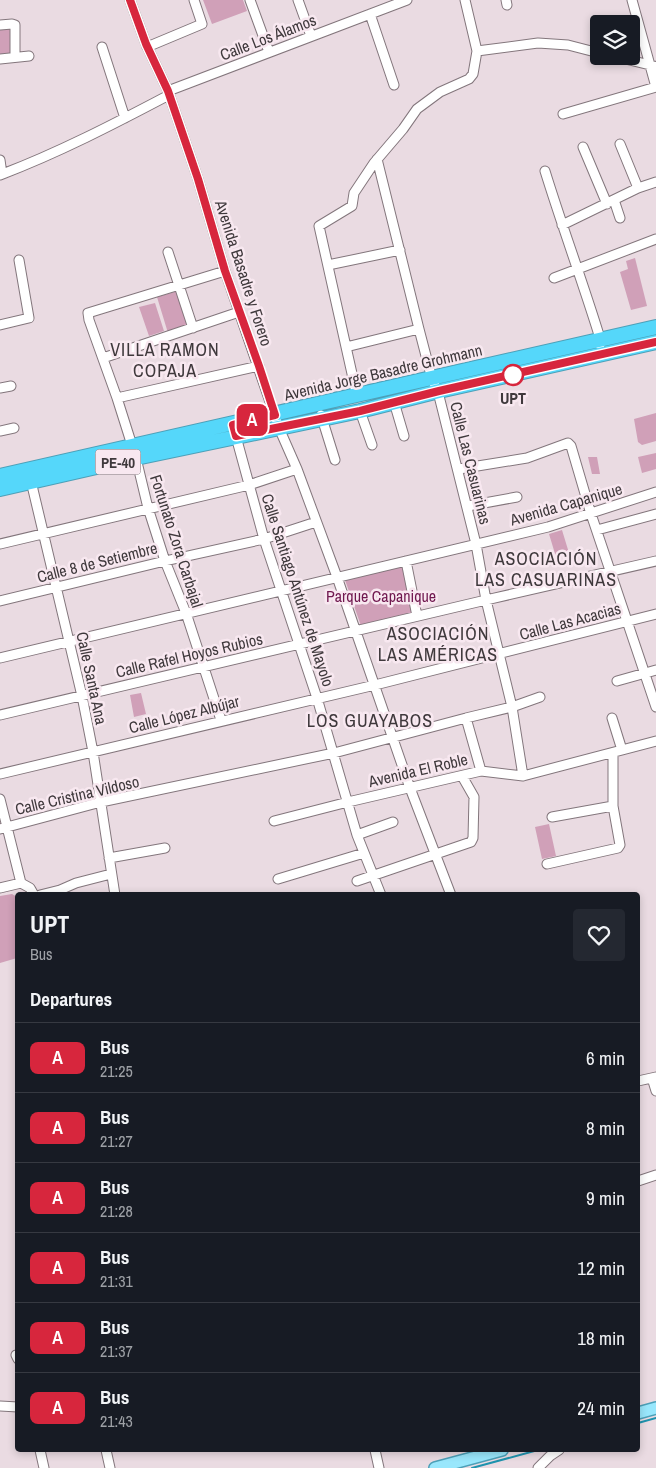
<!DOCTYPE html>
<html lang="en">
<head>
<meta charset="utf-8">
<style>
	:root { --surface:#171b24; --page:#242831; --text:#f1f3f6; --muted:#9ea1a6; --line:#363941 }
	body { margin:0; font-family:"Archivo Narrow",sans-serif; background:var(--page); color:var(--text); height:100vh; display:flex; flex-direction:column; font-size:19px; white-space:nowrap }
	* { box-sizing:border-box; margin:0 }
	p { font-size:16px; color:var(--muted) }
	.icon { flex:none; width:28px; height:28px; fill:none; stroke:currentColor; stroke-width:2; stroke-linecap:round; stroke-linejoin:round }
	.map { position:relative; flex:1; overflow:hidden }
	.side { position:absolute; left:15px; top:892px; width:625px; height:560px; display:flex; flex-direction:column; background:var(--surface); border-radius:5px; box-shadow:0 2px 8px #0003 }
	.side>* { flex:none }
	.badge { padding:0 10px; border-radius:8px; font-size:18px; line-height:32px }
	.fabs { position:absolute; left:590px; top:15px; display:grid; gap:10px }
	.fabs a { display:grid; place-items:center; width:50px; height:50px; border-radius:5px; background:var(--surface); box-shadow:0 2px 8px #0003; font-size:25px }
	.map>.badge { position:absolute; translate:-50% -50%; box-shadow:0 0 0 2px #fff }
	h2 { padding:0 15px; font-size:19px; line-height:45px }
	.round { display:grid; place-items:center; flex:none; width:52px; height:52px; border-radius:5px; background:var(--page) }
	.overview { display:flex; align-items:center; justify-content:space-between; height:85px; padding:0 15px }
	h1 { font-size:24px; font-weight:700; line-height:38px }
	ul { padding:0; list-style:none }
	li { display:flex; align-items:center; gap:15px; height:70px; padding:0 15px; border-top:1px solid var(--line) }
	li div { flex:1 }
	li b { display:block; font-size:19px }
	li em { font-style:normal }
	li .badge { min-width:55px; font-weight:700; text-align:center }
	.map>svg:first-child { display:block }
	.green { fill:#d0a0b8 }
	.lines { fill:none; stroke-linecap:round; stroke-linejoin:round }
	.stream { stroke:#1f93ae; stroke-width:2 }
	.minor-casing { stroke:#83767c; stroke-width:11 }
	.major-casing { stroke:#4da0b8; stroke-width:14 }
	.highway-casing { stroke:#4da0b8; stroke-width:16 }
	.minor { stroke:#fff; stroke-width:9 }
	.major { stroke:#99e7fc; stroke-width:11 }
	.highway { stroke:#55d7fa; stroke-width:14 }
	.line-casing { stroke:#fff; stroke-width:11 }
	.line { stroke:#d7263d; stroke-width:8 }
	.stop-dot { fill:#fff; stroke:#d7263d; stroke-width:2.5 }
	.labels { text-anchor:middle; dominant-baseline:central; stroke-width:5; stroke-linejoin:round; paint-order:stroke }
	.shield { fill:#f8e8f0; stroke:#766e72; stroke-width:1 }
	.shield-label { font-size:15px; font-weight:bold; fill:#3f393c }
	.street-label { font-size:16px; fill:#3f393c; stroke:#f8e8f0 }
	.stop-label { font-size:16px; font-weight:bold; fill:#3f393c; stroke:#f8e8f0 }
	.park-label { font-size:16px; fill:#70184f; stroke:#f8e8f0 }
	.neighbourhood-label { font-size:18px; letter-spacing:1px; fill:#3f393c; stroke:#f8e8f0 }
</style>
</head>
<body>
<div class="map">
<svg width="656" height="1468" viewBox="0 0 656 1468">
	<rect width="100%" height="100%" fill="#eadbe2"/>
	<path class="green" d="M203,0H243L247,11L212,24Z
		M12,27L13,54L0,55V29Z
		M635,258L647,306L631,310L620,272L628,269L626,261Z
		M178,291L189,326L168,333L157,297Z
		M155,303L164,331L149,336L139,307Z
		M656,413V441L642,445L638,442L634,419Z
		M656,453V469L642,473L638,457Z
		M588,457H597L600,474H592Z
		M562,530L569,553L556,557L549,534Z
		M404,566L413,614L361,626L345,580Z
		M141,693L146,714L134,717L130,695Z
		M549,824L556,856L542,859L535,827Z
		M12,894L17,897V958L0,963V896Z"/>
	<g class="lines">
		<path class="stream" d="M638,1423L656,1418
			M472,1468L538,1450"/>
		<defs>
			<path id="minor" d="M130,0L146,44L168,91L198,179L225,271L279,428L297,469L337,577L410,788L451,895
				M250,0L269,52
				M298,0L311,36
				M506,0L507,5
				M632,0L656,87
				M370,14L394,85
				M0,25L12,24L15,25V57
				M102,47L125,118
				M147,47L202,24L194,0
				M477,51L538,43L568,45L599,53
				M613,56L654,66
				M0,59L29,56
				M168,91L407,0
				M563,114L656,87
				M620,144L638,188
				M583,147L607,204
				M377,159L419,329L432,379L438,392L476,544L486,600L512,707L523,776
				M0,160L2,174
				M545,171C562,226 582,280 599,335L600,345
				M0,175C58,153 114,124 169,95
				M614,200L620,218
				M562,225L638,188L656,182
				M168,252L193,328
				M328,265L400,250
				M554,278L656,239
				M0,325L29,318L19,260
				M346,347L419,329
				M103,358L239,312
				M0,388L11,386
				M357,396L319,226L352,206L354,193L374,163L403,129L417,109L440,92L469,79L473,74L477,51L465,0
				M117,398L259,366
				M394,402L404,436
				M360,411L372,445
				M321,415L335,460
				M0,431L14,428
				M235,433L264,539L317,698L357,835L381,895
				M459,469L527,458L568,443L571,446L591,514L656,707
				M30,477L82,696L93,752L115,895
				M468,506L517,497
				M597,530L656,514
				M0,544L249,485L297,469
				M406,561L417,616
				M0,601L165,561L264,539L316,522
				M0,658L548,527L656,492
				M617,681L656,670
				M0,715L486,600L656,561
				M466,718L481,771
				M612,718L622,750
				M221,720L186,613L165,561L148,508L136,458L117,398L89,320L88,313L225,271
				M0,774L375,685L656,614
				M0,799L21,883L30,888L34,895
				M552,817L613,806
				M274,821L348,802L481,771L523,776L656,741
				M0,829L101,802L334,753L466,718L512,707L540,697
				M357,835L393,822
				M109,858L165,848
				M547,864L618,848L620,845L613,806V753
				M278,879L364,853
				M357,881L471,842L473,838L474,797L462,776
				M0,888L21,883
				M40,895L60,890L76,883L111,874
				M652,1078L656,1091
				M638,1081L656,1077
				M638,1181L656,1175
				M16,1355L18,1359
				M0,1406L18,1407
				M40,1450L44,1468
				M106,1450L110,1468
				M375,1450L379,1468
				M538,1468L550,1456L559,1450"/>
			<path id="major" d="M638,1413L656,1408
				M435,1468L502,1450"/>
			<path id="highway" d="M0,476L656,327
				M0,489L136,458L360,411L439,391L656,342"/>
		</defs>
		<use href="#minor" class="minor-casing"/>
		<use href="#major" class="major-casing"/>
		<use href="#highway" class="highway-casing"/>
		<use href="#minor" class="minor"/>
		<use href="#major" class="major"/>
		<use href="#highway" class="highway"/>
	</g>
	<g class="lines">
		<defs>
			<path id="line" d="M130,0L146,44L168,91L198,179L225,271L259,366L275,415L233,425L236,436L360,411L439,391L656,342"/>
		</defs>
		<use href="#line" class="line-casing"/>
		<use href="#line" class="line"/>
	</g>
	<circle class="stop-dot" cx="513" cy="375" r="10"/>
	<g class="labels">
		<rect class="shield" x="95.5" y="449.5" width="45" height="25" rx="4"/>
		<g class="shield-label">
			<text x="118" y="462">PE-40</text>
		</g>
		<g class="street-label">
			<text transform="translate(268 37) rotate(-21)">Calle Los Álamos</text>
			<text transform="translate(244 273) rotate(72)">Avenida Basadre y Forero</text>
			<text transform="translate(383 372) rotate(-13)">Avenida Jorge Basadre Grohmann</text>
			<text transform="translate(471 463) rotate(76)">Calle Las Casuarinas</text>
			<text transform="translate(566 504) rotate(-16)">Avenida Capanique</text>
			<text transform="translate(177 541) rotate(72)">Fortunato Zora Carbajal</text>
			<text transform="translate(97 562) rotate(-14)">Calle 8 de Setiembre</text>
			<text transform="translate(298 590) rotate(72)">Calle Santiago Antúnez de Mayolo</text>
			<text transform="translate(570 621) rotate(-15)">Calle Las Acacias</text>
			<text transform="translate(189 655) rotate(-13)">Calle Rafel Hoyos Rubios</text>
			<text transform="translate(92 678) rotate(78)">Calle Santa Ana</text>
			<text transform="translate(184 714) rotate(-14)">Calle López Albújar</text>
			<text transform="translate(418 770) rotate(-13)">Avenida El Roble</text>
			<text transform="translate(77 795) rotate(-13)">Calle Cristina Vildoso</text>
		</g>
		<g class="stop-label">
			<text x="513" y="398">UPT</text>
		</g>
		<g class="park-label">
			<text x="381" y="596">Parque Capanique</text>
		</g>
		<g class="neighbourhood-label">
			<text x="165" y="349">VILLA RAMON<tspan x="165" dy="21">COPAJA</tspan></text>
			<text x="546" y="558">ASOCIACIÓN<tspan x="546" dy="21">LAS CASUARINAS</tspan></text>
			<text x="438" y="633">ASOCIACIÓN<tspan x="438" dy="21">LAS AMÉRICAS</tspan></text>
			<text x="370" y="720">LOS GUAYABOS</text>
		</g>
	</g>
</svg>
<div class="fabs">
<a><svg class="icon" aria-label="layers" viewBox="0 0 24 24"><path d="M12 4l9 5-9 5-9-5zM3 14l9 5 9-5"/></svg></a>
</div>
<b class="badge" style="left:252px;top:420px;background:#d7263d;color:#fff">A</b>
<section class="side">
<div class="overview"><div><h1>UPT</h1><p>Bus</p></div><a class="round"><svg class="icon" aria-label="heart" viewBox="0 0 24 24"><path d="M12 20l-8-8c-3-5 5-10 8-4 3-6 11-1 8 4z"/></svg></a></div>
<h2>Departures</h2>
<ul>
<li><span class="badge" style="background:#d7263d;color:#fff">A</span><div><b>Bus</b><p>21:25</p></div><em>6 min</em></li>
<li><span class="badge" style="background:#d7263d;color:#fff">A</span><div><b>Bus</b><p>21:27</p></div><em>8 min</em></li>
<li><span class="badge" style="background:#d7263d;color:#fff">A</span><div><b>Bus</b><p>21:28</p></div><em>9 min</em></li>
<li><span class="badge" style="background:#d7263d;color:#fff">A</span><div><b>Bus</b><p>21:31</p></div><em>12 min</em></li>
<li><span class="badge" style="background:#d7263d;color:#fff">A</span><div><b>Bus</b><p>21:37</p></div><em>18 min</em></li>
<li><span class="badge" style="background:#d7263d;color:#fff">A</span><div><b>Bus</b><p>21:43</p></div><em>24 min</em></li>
</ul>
</section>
</div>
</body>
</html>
